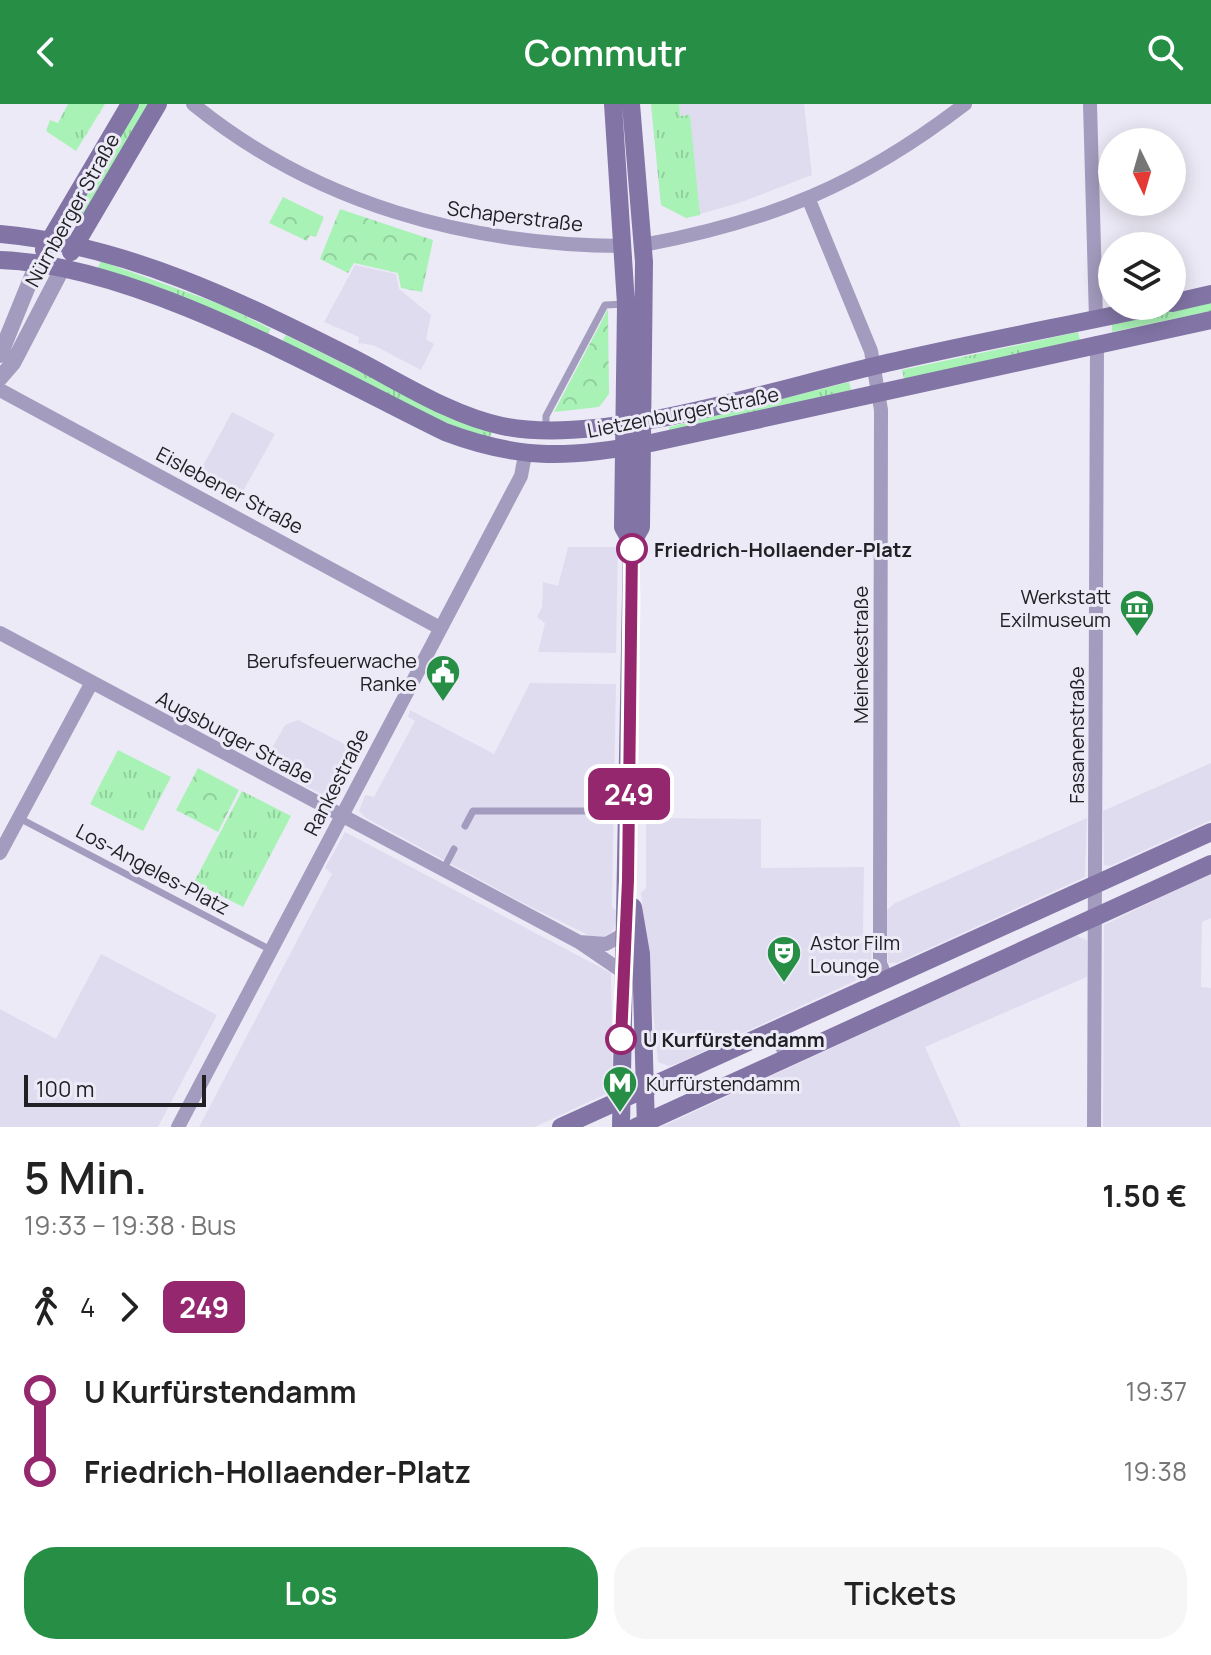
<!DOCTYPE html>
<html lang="de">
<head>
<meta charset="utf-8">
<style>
	:root { --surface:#fff; --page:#f6f6f6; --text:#222; --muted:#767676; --accent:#268f45 }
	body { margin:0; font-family:Manrope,sans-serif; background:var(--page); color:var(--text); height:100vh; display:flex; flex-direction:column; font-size:30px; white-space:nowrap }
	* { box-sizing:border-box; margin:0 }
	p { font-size:26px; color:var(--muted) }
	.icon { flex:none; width:44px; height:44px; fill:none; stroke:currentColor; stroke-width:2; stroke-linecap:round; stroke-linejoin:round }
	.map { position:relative; height:1023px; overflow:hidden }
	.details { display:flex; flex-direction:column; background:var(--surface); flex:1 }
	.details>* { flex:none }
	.badge { padding:0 16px; border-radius:12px; font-size:28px; line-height:52px }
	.needle { width:52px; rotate:175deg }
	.fabs { position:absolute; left:1098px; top:24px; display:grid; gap:16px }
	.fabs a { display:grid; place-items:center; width:88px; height:88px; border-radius:50%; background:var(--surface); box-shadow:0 4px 20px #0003; font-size:40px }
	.scale { position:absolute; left:24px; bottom:20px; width:182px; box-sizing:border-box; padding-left:8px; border:4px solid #212025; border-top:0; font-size:22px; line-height:28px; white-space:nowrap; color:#212025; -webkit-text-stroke:6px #edeaf7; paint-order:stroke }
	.map>.badge { position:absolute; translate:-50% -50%; box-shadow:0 0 0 4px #fff }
	.legs { display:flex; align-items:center; gap:12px; height:88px; padding:0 24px; font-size:26px }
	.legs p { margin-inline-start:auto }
	.head { display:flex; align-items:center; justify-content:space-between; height:136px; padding:0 24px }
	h1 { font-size:44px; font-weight:600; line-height:60px }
	.cta { display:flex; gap:16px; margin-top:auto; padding:16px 24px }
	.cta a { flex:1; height:92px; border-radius:32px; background:var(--accent); color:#fff; font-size:32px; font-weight:600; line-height:92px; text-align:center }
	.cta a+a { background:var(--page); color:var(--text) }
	ul { padding:0 24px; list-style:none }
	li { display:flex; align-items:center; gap:28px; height:80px; font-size:30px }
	li i { display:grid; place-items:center; width:12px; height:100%; margin:0 10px; background:currentColor }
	li i::after { content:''; width:20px; height:20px; margin:-10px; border:6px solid; border-radius:50%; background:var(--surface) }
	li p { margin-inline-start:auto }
	li:first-child i { background:linear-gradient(#0000 50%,currentColor 0) }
	li:last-child i { background:linear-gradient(currentColor 50%,#0000 0) }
	header { display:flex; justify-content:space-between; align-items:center; height:104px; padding:0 24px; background:var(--accent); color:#fff; font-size:36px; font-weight:600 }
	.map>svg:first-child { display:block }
	.built { fill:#e0dcf0 }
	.grass { fill:url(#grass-tufts) }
	.park { fill:url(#park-crowns) }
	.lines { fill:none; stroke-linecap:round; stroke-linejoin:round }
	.service { stroke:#a49cbe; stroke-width:7 }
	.minor { stroke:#a49cbe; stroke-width:14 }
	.tertiary { stroke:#a49cbe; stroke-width:16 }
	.secondary { stroke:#8275a6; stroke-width:18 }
	.line-1-casing { stroke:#fff; stroke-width:18 }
	.line-1 { stroke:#95276e; stroke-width:12 }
	.stop-1-dot { fill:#fff; stroke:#95276e; stroke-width:4 }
	.labels { text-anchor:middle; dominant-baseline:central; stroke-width:6; stroke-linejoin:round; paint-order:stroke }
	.street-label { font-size:20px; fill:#212025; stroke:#edeaf7 }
	.stop-label { font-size:20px; font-weight:bold; fill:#212025; stroke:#edeaf7; text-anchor:start }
	.poi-label { font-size:20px; fill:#212025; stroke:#edeaf7; text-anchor:end }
</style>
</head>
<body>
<header><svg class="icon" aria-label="back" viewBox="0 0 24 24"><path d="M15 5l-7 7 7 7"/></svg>Commutr<svg class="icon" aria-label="search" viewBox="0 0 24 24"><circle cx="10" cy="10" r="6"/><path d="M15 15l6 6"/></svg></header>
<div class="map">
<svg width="1211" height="1023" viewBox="0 0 1211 1023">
	<defs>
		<pattern id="grass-tufts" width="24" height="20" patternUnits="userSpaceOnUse" patternTransform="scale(2)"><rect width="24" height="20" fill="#a9f2b6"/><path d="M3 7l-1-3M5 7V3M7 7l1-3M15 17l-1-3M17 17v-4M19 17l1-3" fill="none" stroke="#91cf9c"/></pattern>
		<pattern id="park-crowns" width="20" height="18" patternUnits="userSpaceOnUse" patternTransform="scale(2)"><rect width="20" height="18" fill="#a9f2b6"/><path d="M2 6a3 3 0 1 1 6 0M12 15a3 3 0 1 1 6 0" fill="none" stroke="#91cf9c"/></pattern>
	</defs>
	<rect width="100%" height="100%" fill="#edeaf7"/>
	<path class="built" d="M651,0H804L812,71L739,99L686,114L661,101Z
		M355,161L396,170L399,185L431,211L426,235L434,240L421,266L373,241L358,239L359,233L324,218Z
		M232,308L275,330L241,391L199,369Z
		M568,443H618L616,549L538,548L545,519L537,513L542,503L543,478L558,482Z
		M530,579L616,580L612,803L617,807L616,817L613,827L602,834L590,832L519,797L366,714L359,707L365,691L374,693L415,617L408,613L410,606L494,650Z
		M298,616L354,645L340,673L347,680L338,690L325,692L263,660L285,621Z
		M1211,659V716L1110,762L1104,761L1103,707Z
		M646,714L761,715V764L864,763L863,828L871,835L872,869L679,959L669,962L658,958L641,789L646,784Z
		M1087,714L1085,773L897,859H888L886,807L895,799Z
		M345,728L611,869L613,980L608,989L535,1023H199L332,770L325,764Z
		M1211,769V814L1202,818L1201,883L1211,884V1023H1103L1104,821Z
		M1075,831L1087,836V873L925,943L961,1023H661Z
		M101,850L217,911L158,1023H0V905L56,935Z"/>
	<path class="grass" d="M68,0H105L76,47L46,27L50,16L58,19Z
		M139,0H149L82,113L73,111Z
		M651,0H679L680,12L690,11L700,111L686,114L661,101Z
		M101,157L225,202L271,225L267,231L158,183L97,165Z
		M1211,198V207L1112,228V220Z
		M1078,228L1080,236L904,275L902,266Z
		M286,231L429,302L492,327L489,336L420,308L282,237Z
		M849,278L851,286L669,327V323Z
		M118,646L171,673L143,727L90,700Z
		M242,687L291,712L243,803L194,778Z"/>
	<path class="park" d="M283,93L324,113L316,133L310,131L307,137L269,119Z
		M340,105L433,136L422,188L401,184L398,169L354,159L348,169L320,155Z
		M608,205L609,290L599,303L554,308Z
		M198,664L239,686L218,728L176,706Z"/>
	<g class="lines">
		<path class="service" d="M546,325V312L605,201L626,200
			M19,714L271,846
			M465,722L473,707H627
			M442,768L454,745
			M772,930L784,955"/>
		<path class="minor" d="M193,0C316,100 467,141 623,142
			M1090,0L1096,215
			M809,96L871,247L881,306L880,808V859L886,874
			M643,141C772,117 861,80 965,0
			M0,286L440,524
			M0,529L579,838L623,868
			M0,749L92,578
			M579,838L606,840L624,830
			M178,1023L521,372L525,351
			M1094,1023L1097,239"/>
		<path class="tertiary" d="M0,251L37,160
			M0,274L13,259L62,165"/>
		<path class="secondary" d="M613,0L626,200L623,423L632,439
			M0,130C126,141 242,198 353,254C400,278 450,311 502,322C607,344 789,280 896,257C983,237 1070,221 1158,202
			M44,146L130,0
			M71,148L158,0
			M0,156C139,161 320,267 445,328C522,357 571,354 651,339L1211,216
			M1172,199L1211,190
			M633,803L641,850L646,1023
			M561,1023L1211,728
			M621,1023L632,439L641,423L644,158L631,0
			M636,1023L1211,760"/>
	</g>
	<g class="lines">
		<defs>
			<path id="line-1" d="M621,935L628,776L632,445"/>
		</defs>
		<use href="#line-1" class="line-1-casing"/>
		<use href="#line-1" class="line-1"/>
	</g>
	<defs>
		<symbol id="museum-pin" viewBox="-11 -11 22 30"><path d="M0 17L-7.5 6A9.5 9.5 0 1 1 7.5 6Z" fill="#268f45" stroke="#edeaf7"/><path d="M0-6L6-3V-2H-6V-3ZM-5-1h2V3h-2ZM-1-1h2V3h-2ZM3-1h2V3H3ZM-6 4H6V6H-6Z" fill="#fff"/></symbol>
		<symbol id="civic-pin" viewBox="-11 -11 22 30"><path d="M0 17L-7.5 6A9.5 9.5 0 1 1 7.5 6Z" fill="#268f45" stroke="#edeaf7"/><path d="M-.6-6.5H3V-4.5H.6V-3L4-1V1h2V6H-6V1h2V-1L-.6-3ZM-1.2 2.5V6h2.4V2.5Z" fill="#fff"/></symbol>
		<symbol id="theatre-pin" viewBox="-11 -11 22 30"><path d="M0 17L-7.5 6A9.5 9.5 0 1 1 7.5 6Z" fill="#268f45" stroke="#edeaf7"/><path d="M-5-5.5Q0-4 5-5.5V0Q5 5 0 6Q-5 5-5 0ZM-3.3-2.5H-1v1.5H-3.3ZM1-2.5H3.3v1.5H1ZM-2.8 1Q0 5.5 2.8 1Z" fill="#fff"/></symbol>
		<symbol id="metro-pin" viewBox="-11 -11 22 30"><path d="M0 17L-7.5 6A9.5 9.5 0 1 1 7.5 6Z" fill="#268f45" stroke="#edeaf7"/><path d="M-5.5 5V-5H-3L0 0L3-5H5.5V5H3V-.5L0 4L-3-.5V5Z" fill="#fff"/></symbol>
	</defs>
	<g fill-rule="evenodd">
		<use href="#museum-pin" x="1117" y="483" width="40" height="54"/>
		<use href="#civic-pin" x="423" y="548" width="40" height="54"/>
		<use href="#theatre-pin" x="764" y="829" width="40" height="54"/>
		<use href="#metro-pin" x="600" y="959" width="40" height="54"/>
	</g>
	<g class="stop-1-dot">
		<circle cx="632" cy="445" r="14"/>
		<circle cx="621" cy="935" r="14"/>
	</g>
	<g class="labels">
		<g class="street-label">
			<text transform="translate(72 106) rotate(-61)">Nürnberger Straße</text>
			<text transform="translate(515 112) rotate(7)">Schaperstraße</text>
			<text transform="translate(683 308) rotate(-11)">Lietzenburger Straße</text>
			<text transform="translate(230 386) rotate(28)">Eislebener Straße</text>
			<text transform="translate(860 551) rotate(-90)">Meinekestraße</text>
			<text transform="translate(1076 631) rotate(-90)">Fasanenstraße</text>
			<text transform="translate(235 633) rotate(28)">Augsburger Straße</text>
			<text transform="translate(336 678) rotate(-63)">Rankestraße</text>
			<text transform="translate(153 765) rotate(28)">Los-Angeles-Platz</text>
		</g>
		<g class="stop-label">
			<text x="654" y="445">Friedrich-Hollaender-Platz</text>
			<text x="643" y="935">U Kurfürstendamm</text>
		</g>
		<g class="poi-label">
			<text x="1111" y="492">Werkstatt<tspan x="1111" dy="23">Exilmuseum</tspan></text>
			<text x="417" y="556">Berufsfeuerwache<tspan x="417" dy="23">Ranke</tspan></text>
			<text x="810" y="838" text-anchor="start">Astor Film<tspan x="810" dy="23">Lounge</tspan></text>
			<text x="646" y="979" text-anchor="start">Kurfürstendamm</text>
		</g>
	</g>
</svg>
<div class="fabs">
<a><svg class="needle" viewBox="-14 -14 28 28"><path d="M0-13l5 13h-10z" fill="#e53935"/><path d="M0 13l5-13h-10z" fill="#767676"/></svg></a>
<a><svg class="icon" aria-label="layers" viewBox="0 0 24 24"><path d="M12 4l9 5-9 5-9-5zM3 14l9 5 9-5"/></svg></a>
</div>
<div class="scale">100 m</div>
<b class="badge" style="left:629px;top:690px;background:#95276e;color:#fff">249</b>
</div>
<section class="details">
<div class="head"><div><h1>5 Min.</h1><p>19:33 – 19:38 · Bus</p></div><b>1.50 €</b></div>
<div class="legs"><svg class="icon" aria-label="walk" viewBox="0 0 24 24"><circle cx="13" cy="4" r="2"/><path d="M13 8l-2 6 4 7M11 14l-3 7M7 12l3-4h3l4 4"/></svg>4<svg class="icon" aria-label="forward" viewBox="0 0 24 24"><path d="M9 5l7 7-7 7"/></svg><b class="badge" style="background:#95276e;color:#fff">249</b></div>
<ul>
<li><i style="color:#95276e"></i><b>U Kurfürstendamm</b><p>19:37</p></li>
<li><i style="color:#95276e"></i><b>Friedrich-Hollaender-Platz</b><p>19:38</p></li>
</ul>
<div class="cta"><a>Los</a><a>Tickets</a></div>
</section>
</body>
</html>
